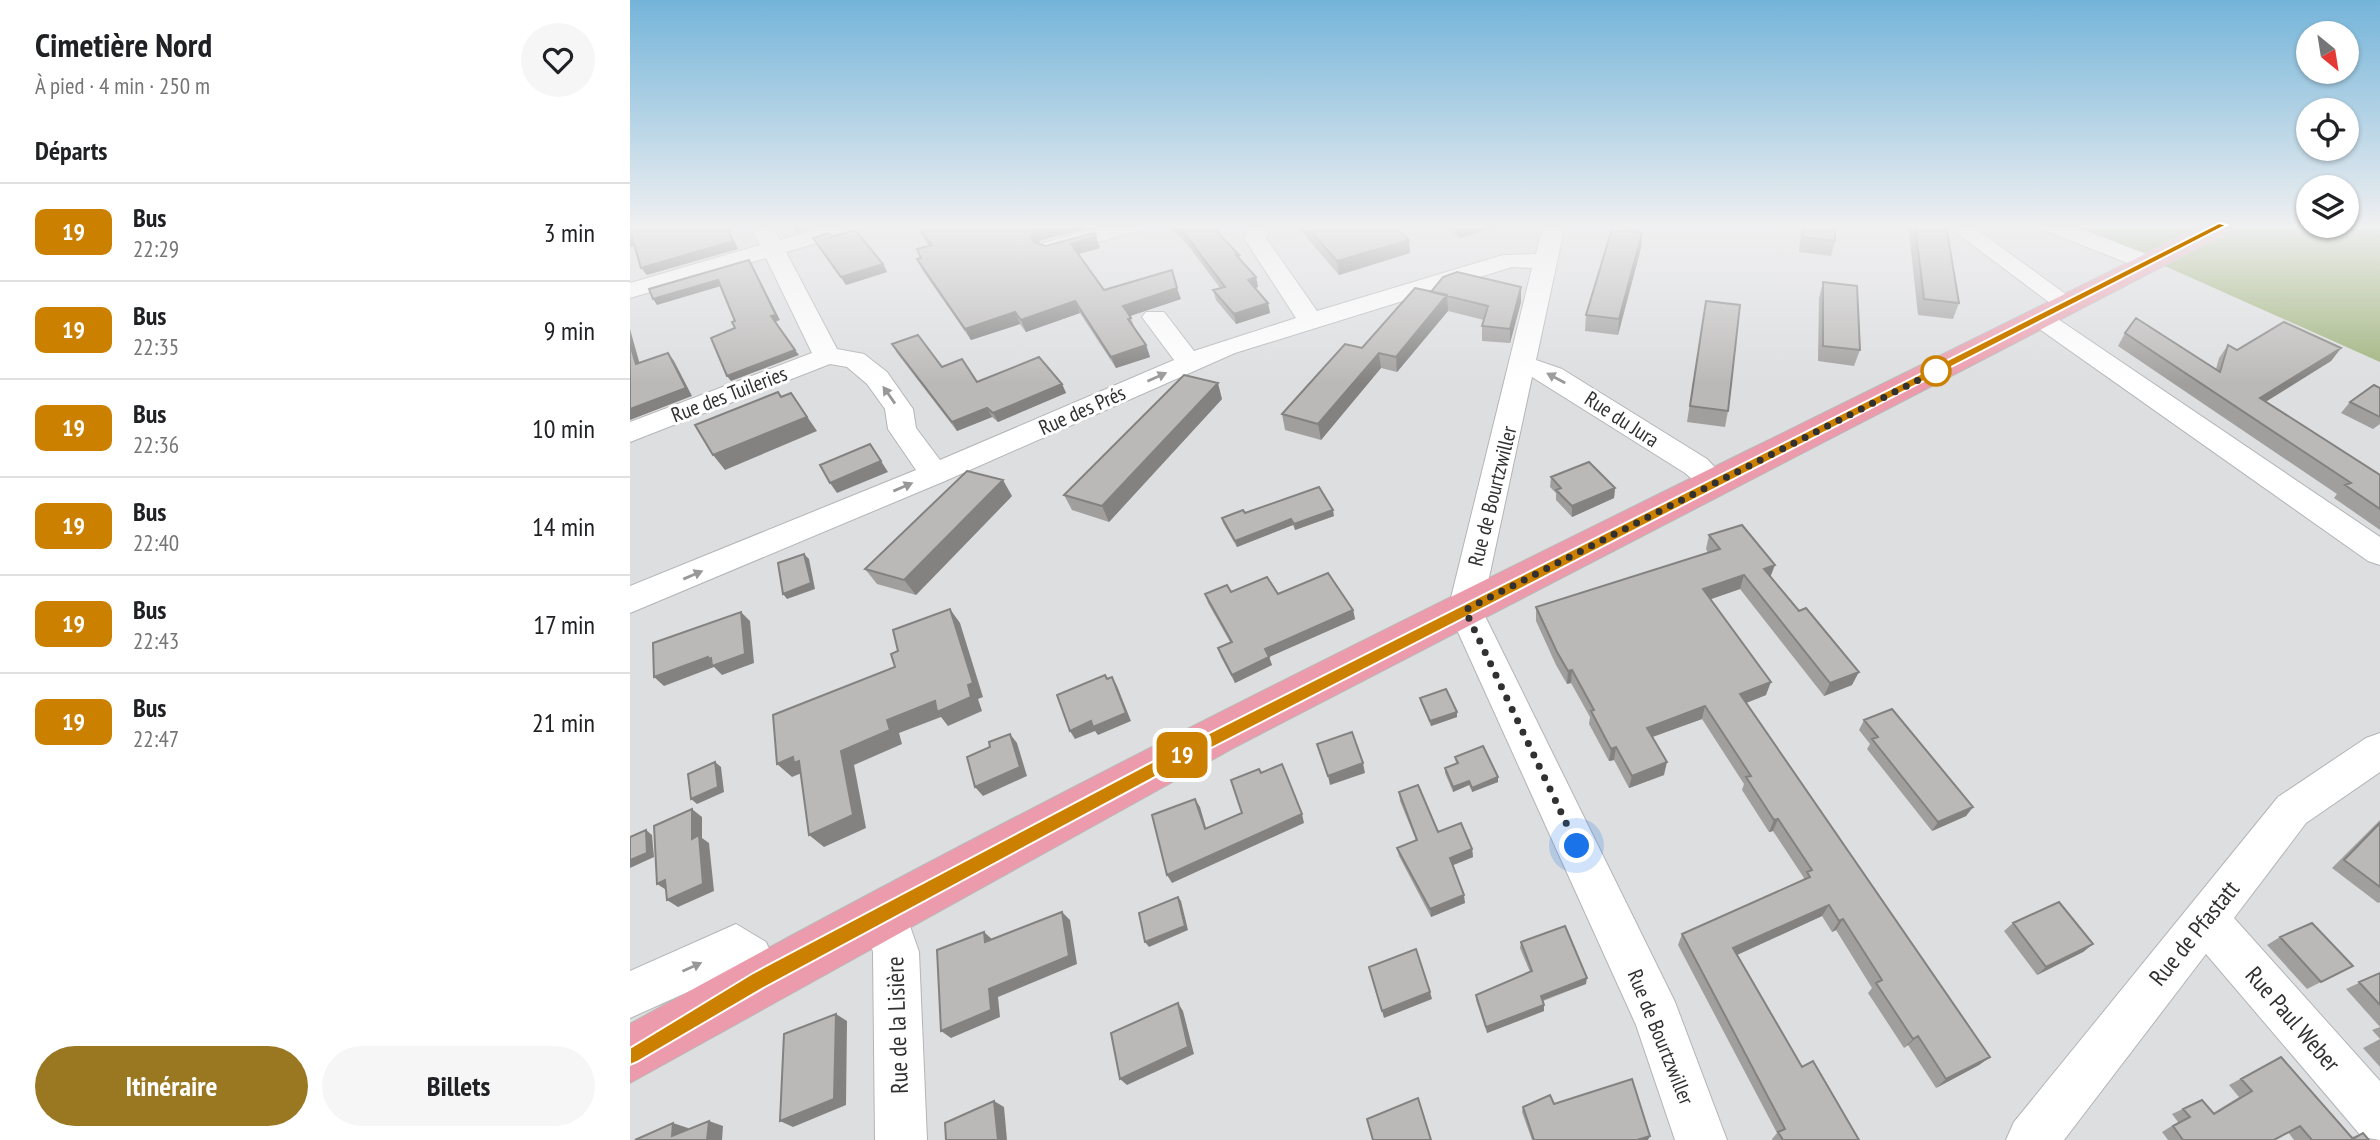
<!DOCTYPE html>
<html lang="fr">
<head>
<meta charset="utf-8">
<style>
	:root { --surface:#fff; --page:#f6f6f6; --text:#202124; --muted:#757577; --line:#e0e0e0; --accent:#9a7721 }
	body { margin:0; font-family:"PT Sans Narrow",sans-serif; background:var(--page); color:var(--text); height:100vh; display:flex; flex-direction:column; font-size:26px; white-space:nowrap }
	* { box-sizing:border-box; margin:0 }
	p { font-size:23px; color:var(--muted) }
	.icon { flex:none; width:38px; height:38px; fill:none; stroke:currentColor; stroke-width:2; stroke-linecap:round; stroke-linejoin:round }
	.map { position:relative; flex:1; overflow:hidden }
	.details { display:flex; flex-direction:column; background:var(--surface); width:630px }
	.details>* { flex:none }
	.badge { padding:0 14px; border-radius:10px; font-size:24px; line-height:46px }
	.needle { width:46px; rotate:150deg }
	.tools { position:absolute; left:1666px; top:21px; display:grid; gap:14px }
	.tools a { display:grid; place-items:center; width:63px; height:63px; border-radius:50%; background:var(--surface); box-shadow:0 2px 5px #0004; font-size:35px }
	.you { position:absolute; width:35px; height:35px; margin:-18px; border:5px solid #fff; border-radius:50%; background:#1a73e8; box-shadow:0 0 0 10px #1a73e833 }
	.map>.badge { position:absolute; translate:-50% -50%; box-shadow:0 0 0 4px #fff }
	h2 { padding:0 35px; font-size:26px; line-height:63px }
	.round { display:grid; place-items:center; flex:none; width:74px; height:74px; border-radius:37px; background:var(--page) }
	.summary { display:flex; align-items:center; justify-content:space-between; height:119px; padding:0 35px }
	h1 { font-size:33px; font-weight:700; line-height:52px }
	.button { display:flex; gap:14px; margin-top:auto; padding:14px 35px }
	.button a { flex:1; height:80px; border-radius:42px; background:var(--accent); color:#fff; font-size:28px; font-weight:700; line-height:80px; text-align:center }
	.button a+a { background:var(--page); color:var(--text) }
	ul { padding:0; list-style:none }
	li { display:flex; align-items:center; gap:21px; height:98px; padding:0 35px; border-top:2px solid var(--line) }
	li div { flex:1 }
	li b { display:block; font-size:26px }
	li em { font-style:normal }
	li .badge { min-width:77px; font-weight:700; text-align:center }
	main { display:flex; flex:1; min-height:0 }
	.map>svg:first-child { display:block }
	.forest { fill:#9eb27a }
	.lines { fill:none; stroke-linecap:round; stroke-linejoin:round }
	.minor-casing { stroke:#b3b4b6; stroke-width:2 }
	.major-casing { stroke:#b9b9b9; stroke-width:2 }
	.minor { fill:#fff; fill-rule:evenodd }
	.major { fill:#eb9bac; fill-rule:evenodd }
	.wall { fill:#a19f9e }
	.shaded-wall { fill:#838281 }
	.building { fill:#bbb9b8; stroke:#838281; stroke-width:2 }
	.oneway { fill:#989898 }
	.line { fill:#cc8000; stroke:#fff; stroke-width:2 }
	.walk { stroke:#313132; stroke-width:7; stroke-dasharray:0 12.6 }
	.stop-dot { fill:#fff; stroke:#cc8000; stroke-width:3.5 }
	.labels { text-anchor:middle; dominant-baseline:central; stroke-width:6; stroke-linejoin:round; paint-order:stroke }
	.street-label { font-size:21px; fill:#313132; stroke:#fff }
	.near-street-label { font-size:24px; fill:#313132; stroke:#fff }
</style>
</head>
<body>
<main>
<section class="details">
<div class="summary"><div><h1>Cimetière Nord</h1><p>À pied · 4 min · 250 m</p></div><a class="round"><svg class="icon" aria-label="heart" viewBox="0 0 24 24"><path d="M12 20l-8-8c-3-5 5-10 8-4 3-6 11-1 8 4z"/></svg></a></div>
<h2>Départs</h2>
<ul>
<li><span class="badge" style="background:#cc8000;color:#fff">19</span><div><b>Bus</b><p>22:29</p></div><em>3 min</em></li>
<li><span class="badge" style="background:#cc8000;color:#fff">19</span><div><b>Bus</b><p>22:35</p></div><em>9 min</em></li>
<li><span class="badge" style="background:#cc8000;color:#fff">19</span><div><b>Bus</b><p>22:36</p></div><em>10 min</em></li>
<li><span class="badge" style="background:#cc8000;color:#fff">19</span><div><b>Bus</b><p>22:40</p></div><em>14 min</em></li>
<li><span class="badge" style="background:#cc8000;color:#fff">19</span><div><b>Bus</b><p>22:43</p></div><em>17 min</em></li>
<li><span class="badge" style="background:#cc8000;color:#fff">19</span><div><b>Bus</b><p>22:47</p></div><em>21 min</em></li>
</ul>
<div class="button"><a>Itinéraire</a><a>Billets</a></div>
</section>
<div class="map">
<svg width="1750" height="1140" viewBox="0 0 1750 1140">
	<rect width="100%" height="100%" fill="#dddee0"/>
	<path class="forest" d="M1459,225H1750V362L1454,230Z"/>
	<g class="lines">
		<defs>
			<path id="minor" d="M0,225H13L10,230L0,232Z
				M120,225H142L150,240L201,225H235L232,230L156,252L207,349L234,354L257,372L283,409L286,428L310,460L544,360L512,317L516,312H534L564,351L666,318L614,238L621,225H639L641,228L636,238L687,311L873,255L906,254L913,225H935L906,360L932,369L1077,459L1100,483L1096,490C1077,496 1069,485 1055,473L902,377L852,610L1045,1002L1097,1140H1045L1006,1025L818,610L902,268L882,267L605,353L315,481L0,613V586L286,470L258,429L255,409L237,384L217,367L200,364L0,442V422L182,353L136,258L0,298V283L130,245Z
				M479,225H514L511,230L421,255L413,253L409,248L413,243Z
				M1316,225H1341L1449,304L1446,309H1428Z
				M1411,225H1441L1526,258L1530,263L1526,268H1510L1414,230Z
				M1410,310L1419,313L1750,537V565L1738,561L1401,323L1397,318L1401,313Z
				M1750,733V772L1676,823L1604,918L1750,1081V1140L1732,1137L1576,954L1434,1140H1376L1384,1122L1648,797L1736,738Z
				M254,890L270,897L289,952L297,1140H245L243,952L232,912L238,897Z
				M106,924L136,942L153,980L146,996L130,1003L114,996L102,972L0,1018V971Z"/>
			<path id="major" d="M1573,225H1605L1601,231L607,746L0,1083V1024C514,738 1047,489 1573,225Z"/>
		</defs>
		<use href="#minor" class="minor-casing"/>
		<use href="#major" class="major-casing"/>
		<use href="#minor" class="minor"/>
		<use href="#major" class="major"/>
	</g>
	<path class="wall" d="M286,225H454L456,229L411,240L408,244L416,246L466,236L470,248L448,254L474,290L551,299L500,316L505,329L516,345L520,357L486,368L450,313L396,332L390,324L341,340L293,271L287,259L291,258L299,246L289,231Z
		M538,225H581L609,255L610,260L626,277L628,287L625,288L638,303L640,313L606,324L586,300L583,290L590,288L557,244Z
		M666,225H763L780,253L709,275Z
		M812,225H874L830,238Z
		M1171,225H1205V241L1201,256L1169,252Z
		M1282,225H1316L1329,303L1323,319L1288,315L1279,232Z
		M1012,233L1011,248L988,335L955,331L956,315Z
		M201,237L253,264L257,272L216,285L183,238Z
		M1193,282L1230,350L1224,366L1188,361L1189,298Z
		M891,287V302L880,343L852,341V326L854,320L818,311L767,372L751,368L691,440L655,430L652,414L801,292Z
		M1076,301L1098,411L1095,427L1057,422Z
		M1495,333L1586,369L1589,358L1598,345L1607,350L1711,348L1701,361L1635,401L1750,475V530L1704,498L1707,494L1488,346Z
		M262,344L347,382L432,384L436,393L368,422L362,417L327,431L267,353Z
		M1750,388V424L1743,429L1711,413L1720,402Z
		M592,399L479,522L442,510L434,495Z
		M921,477L985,488L984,498L942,517L926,500V493L920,487Z
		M382,496L286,595L247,584L235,569Z
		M615,513L704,516L665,530L663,525L607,547L593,523L592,518Z
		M1079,535L1141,577L1222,685L1194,696L1110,589L1080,599L1136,695L1116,703L1360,1057L1349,1065L1306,1088L1278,1045L1274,1048L1238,993L1242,988L1206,930L1202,932L1192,916L1107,955L1172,1067L1229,1140H1142V1139L1147,1133L1048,945L1052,934L1172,881L1174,878L1143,831L1139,832L1112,790L1114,784L1072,719L1022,737L1034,775L999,788L984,760L979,761L959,724L960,717L941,683L937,684L926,665L906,621V607L1078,553L1076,549Z
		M601,592L723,610L725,619L639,657L642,665L605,683L591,657L588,648L600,642L578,603L575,594Z
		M790,698L827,717L801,726L791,703Z
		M1234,720L1343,807L1336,816L1302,831L1237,749L1240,744L1229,730Z
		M825,757L868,782L842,792L839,785L823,792L815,773V768L826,763Z
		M769,792L808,832L842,849L843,857L823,865L835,903L801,917L769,856L767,848L786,840L770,801Z
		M1750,820V902L1748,903L1702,868Z
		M1383,923L1463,944L1453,952L1407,975L1374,931Z
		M1650,937L1723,966L1677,989L1637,945Z
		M891,942L956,984L913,1001L914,1005V1011L857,1033L846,1000V995L900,972L890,948Z
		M1750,973V1027L1716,989Z
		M1750,1027V1067L1733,1048L1750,1039L1742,1030Z
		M1651,1057L1722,1137L1733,1133L1739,1140H1664L1658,1132L1644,1140H1538L1532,1132L1548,1122L1542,1114L1572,1100L1583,1113L1609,1097L1599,1085Z
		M924,1104L1018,1140H902L892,1112L893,1107Z"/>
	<path class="shaded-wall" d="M96,225H97L108,249L17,275L11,268Z
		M161,225H193L166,232Z
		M424,225H454L456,229L411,240L405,248L401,237L407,229Z
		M850,225H874L830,238V231Z
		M1012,233L1011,248L988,335L989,319Z
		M466,236L470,248L445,255L441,244Z
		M2,237L7,245L0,247V238Z
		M779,240L780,253L709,275L707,261Z
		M119,260L122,265L150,320L145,322L141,316Z
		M253,264L257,272L216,285L211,277Z
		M626,277L628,287L620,290L618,280Z
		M88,280L91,286L27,305L23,299Z
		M891,287V302L880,343V329Z
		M547,288L551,299L497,317L493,306Z
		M817,295L818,311L767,372L766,357Z
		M445,301L450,313L396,332L391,320Z
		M638,303L640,313L606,324L604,314Z
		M385,312L390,324L341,340L335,329Z
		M0,329L12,372L6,364L0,344Z
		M516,345L520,357L486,368L481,357Z
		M1711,348L1701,361L1621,411L1630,398Z
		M165,350L169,355L101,381L97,376Z
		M38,353L44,361L62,396L0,420V409Z
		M749,353L751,368L691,440L688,424Z
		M588,383L592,399L479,522L472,506Z
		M432,384L436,393L368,422L363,413Z
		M161,393L187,431L95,470L83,455Z
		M357,408L362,417L327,431L322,422Z
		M251,461L258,472L207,493L200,483Z
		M373,480L382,496L286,595L274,580Z
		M985,488L984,498L942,517V506Z
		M703,510L704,516L665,530L664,524Z
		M661,519L663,525L607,547L605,541Z
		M174,554L179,559L185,589L157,599L153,594Z
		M1145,565L1140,578L1134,569Z
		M1114,575L1110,589L1070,603L1073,589Z
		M320,609L330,623L353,697L348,699L352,711L318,726L311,717L269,733L272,744L224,765L236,828L194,847L179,835L211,751L257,720L338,685Z
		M723,610L725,619L639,657L642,665L605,683L602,675L635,649Z
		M111,612L120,621L124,663L92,675L84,667L34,686L24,677Z
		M942,670L941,683L937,684L938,671Z
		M1229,672L1222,685L1194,696L1200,683Z
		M482,677L487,686L501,721L468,735L465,731L445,739L440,731Z
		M1141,682L1136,695L1106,707L1110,694Z
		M1075,706L1072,719L1014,740L1017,728Z
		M827,712V717L801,726L800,721Z
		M380,734L387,743L397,776L353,796L345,787Z
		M986,747L984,760L979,761L981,749Z
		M163,757L169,761L174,772L162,777L147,764Z
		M85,762L91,767L94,792L67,804L61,799Z
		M1037,762L1034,775L999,788L1002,776Z
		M733,763L735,773L700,785L698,776Z
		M868,777V782L842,792V788Z
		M839,781V785L823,792V787Z
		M565,799L570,807L579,838L575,829Z
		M1343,807L1336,816L1302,831L1308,822Z
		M62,809L72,817V838L79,843L84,891L48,907L37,900L62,839Z
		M672,814L674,823L542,883L537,875Z
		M1148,819L1143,831L1139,832L1144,820Z
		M16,830L22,835L24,857L0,868V860Z
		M842,849L843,857L821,866L820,858Z
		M35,880L38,891L27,884Z
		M834,895L835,903L801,917L800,909Z
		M548,897L551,901L558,930L519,947L515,942Z
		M1199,905L1192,916L1098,959L1103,948Z
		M432,912L440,920L447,964L368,997L370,1017L321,1038L311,1031L359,989Z
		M1213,919L1206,930L1202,932L1209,921Z
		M354,932L363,940L355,942Z
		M1463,944L1453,952L1407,975L1416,967Z
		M957,978L956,984L910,1001L911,996Z
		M800,992L802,999L754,1018L752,1011Z
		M548,1003L553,1011L564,1054L497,1085L490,1079Z
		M914,1005V1011L857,1033L856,1027Z
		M206,1014L217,1021L216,1105L163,1127L150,1121Z
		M1288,1036L1278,1045L1274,1048L1283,1039Z
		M1360,1057L1349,1065L1306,1088L1316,1079Z
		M364,1101L374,1107L377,1140H368Z
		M79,1121L93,1126L92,1140H77Z
		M43,1123L58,1128L57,1140L42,1136Z
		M1020,1136L1018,1140H1007Z"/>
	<path class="building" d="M5,225H96L103,241L11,268L2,237L0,238V226Z
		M287,225H424L407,229L401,237L405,243L416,246L464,233L466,236L441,244L474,290L542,270L547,288L493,306L501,318L498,319L516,345L481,357L445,301L391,320L385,312L335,329L287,259L291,258L287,249L302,245Z
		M545,225H581L609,255H606L626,277L618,280L638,303L604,314L583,290L595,287L555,234Z
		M675,225H763L779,240L707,261Z
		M821,225H850L830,231Z
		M1174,225H1205V241L1173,237Z
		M1285,225H1316L1329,303L1294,299Z
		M982,229L1012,233L989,319L956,315Z
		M225,230L253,264L211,277L183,238L199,233L201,237Z
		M119,260L146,315L141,316L165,350L97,376L81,338L105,328L102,322L105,321L88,280L23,299L19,289Z
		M827,272L891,287L880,329L852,326L858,306L801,292L813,277Z
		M1193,282L1227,286L1230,350L1193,346Z
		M785,288L817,295L766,357L749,353L688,424L652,414L715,344L732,348Z
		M1076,301L1110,305L1098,411L1060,406Z
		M1506,318L1590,372L1598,345L1607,350L1654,322L1711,348L1630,398L1750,475V509L1715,485L1721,483L1495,333Z
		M288,335L312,367L332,359L347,382L409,357L432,384L363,413L357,408L322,422L262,344Z
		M0,344L6,364L38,353L56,388L0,409Z
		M554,375L588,383L472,506L434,495Z
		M1744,385L1750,388V417L1720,402Z
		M148,392L151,397L161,393L177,417L83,455L65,425Z
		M240,444L251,461L200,483L190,465Z
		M959,462L985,488L942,506L926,490L931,488L921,477Z
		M337,471L373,480L274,580L235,569Z
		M689,487L703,510L664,524L661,519L605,541L592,518L613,510L615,513Z
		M1112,525L1145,565L1134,569L1169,611L1176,608L1229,672L1200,683L1114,575L1073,589L1141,682L1110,694L1360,1057L1316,1079L1288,1036L1283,1039L1246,983L1252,980L1213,919L1209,921L1199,905L1103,948L1172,1067L1183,1061L1229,1140H1153L1148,1132L1155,1129L1052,934L1180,877L1177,872L1182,870L1148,819L1144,820L1116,777L1121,776L1075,706L1017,728L1037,762L1002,776L986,747L981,749L961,711L964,710L942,670L938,671L927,652L906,607L1090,549L1079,535Z
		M174,554L181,583L153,594L148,563Z
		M698,573L723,610L635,649L639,657L602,675L588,648L602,642L575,594L597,585L601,592L637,577L648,594Z
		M320,609L343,683L338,685L341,697L307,712L305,701L257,720L260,730L211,751L223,815L179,835L169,761L164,763L163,757L147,764L143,715L265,667L261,654L268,651L263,630Z
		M111,612L115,654L82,666L81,658L78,659V657L24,677L23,643Z
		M475,675L477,679L482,677L496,713L463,727L461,721L440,731L427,695Z
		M816,689L827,712L800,721L790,698Z
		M1262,709L1343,807L1308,822L1242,739L1248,737L1234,720Z
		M722,732L733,763L698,776L687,744Z
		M380,734L390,767L345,787L337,757L360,747L359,742Z
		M853,746L868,777L842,788L839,781L823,787L815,768L828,763L825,757Z
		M85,762L88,787L61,799L58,774Z
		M652,764L672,814L537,875L522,815L565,799L575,829L612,813L601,780L629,769L631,773Z
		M788,785L808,832L831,823L842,849L820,858L834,895L800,909L767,848L787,840L769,792Z
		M62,809V839L69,835L73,884L37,900L35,880L27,884L24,826Z
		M1750,823V887L1714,860Z
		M16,830L17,853L0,860V837Z
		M548,897L555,926L515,942L509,913Z
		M1429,902L1463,944L1416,967L1383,923Z
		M432,912L439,956L359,989L361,1010L311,1031L307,950L354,932L355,942Z
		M1682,923L1723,966L1691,982L1650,937Z
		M935,926L957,978L911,996L914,1005L856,1027L846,995L902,971L891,942Z
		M786,949L800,992L752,1011L739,967Z
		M1750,973V1005L1729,982Z
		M548,1003L558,1047L490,1079L481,1033Z
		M206,1014L204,1099L150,1121L154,1034Z
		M1651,1057L1723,1139L1733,1133L1739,1140H1682L1670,1126L1644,1140H1553L1543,1126L1560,1117L1553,1109L1572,1100L1584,1114L1622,1091L1611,1079Z
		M1002,1079L1020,1136L1007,1140H904L893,1107L920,1095L924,1104Z
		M788,1098L801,1140H743L737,1119Z
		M364,1101L368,1140H316L315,1123Z
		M79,1121L77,1140H5L43,1123L42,1136Z"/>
	<defs><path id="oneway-solid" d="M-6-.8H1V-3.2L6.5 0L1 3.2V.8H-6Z" transform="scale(1.75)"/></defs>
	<g class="oneway">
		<use href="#oneway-solid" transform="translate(527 377) rotate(-24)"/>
		<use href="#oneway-solid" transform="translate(926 378) rotate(-152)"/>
		<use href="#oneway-solid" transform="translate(259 395) rotate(-125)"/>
		<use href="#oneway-solid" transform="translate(273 487) rotate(-23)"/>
		<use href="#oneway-solid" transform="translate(63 575) rotate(-23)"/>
		<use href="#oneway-solid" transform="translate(62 967) rotate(-24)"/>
	</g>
	<linearGradient id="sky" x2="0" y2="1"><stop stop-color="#74b4d9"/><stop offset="0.59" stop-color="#f0f0f1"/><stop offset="1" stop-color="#f0f0f1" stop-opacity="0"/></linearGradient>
	<rect width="1750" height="384" fill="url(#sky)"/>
	<path class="line" d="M1589,223L1597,225L529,775L137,986L7,1062L0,1065V1048L123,973L518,764Z"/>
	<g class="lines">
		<path class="walk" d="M947,846L835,610L1316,366L1306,371"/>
	</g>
	<circle class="stop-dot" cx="1306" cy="371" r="14"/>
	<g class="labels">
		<g class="street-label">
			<text transform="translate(99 394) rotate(-21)">Rue des Tuileries</text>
			<text transform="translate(452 410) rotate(-24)">Rue des Prés</text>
			<text transform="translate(992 419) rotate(33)">Rue du Jura</text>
			<text transform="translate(862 496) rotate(-76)">Rue de Bourtzwiller</text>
			<text transform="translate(1031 1037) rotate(68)">Rue de Bourtzwiller</text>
		</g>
		<g class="near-street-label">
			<text transform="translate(1564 933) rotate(-51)">Rue de Pfastatt</text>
			<text transform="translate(1663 1019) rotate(49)">Rue Paul Weber</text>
			<text transform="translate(267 1025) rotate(-92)">Rue de la Lisière</text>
		</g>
	</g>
</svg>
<div class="tools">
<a><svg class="needle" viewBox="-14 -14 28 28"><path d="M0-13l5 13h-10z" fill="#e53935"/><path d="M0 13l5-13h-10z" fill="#757577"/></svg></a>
<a><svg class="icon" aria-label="locate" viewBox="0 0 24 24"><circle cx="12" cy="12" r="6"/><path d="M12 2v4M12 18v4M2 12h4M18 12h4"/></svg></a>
<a><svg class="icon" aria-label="layers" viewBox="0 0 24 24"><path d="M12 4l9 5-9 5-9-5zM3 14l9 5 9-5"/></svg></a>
</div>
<div class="you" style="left:947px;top:846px"></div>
<b class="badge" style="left:552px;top:755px;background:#cc8000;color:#fff">19</b>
</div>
</main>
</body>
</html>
